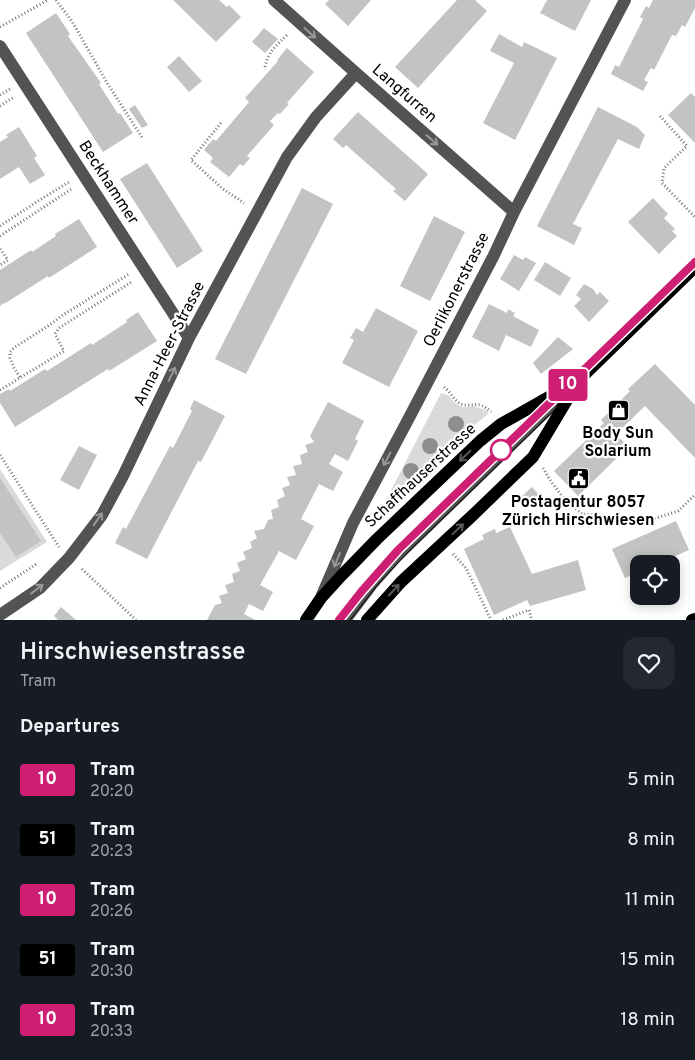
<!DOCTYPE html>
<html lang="en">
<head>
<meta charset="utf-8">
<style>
	:root { --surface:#171b24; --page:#242831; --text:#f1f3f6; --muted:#9ea1a6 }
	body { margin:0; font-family:Overpass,sans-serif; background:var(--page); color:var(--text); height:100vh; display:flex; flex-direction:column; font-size:19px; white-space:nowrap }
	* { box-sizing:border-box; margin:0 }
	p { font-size:16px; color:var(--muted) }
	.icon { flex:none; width:28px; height:28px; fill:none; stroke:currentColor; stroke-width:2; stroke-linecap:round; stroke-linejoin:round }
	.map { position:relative; height:620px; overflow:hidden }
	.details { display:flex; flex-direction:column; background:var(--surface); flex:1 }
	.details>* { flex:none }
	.badge { padding:0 10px; border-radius:4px; font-size:18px; line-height:32px }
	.fabs { position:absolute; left:630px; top:555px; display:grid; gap:10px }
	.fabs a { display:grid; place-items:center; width:50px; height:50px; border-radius:10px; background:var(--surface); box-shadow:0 2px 12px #0003; font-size:25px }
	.map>.badge { position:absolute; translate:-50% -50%; box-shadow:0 0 0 2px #fff }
	h2 { padding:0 20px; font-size:19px; line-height:45px }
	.round { display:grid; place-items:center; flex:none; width:52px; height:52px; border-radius:15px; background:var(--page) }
	.summary { display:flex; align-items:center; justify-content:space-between; height:85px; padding:0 20px }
	h1 { font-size:24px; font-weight:600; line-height:38px }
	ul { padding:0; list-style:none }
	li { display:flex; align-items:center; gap:15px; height:60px; padding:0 20px }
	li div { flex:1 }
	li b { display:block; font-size:19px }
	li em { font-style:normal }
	li .badge { min-width:55px; font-weight:700; text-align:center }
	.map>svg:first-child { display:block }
	.green { fill:#dadada }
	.building { fill:#c3c3c3 }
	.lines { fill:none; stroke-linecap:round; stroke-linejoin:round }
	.path { stroke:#757575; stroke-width:3; stroke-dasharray:1 2.5; stroke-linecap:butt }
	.minor { stroke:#535353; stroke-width:12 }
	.major { stroke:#000; stroke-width:12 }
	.tram { stroke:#000; stroke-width:1 }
	.tree { fill:#8e8e8e }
	.oneway { stroke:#989898 }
	.oneway2 { stroke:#595959 }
	.line-casing { stroke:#fff; stroke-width:11 }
	.line { stroke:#ce1f75; stroke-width:8 }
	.stop-dot { fill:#fff; stroke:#ce1f75; stroke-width:2.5 }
	.labels { text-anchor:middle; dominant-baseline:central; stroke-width:4.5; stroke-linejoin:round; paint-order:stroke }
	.street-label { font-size:16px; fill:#000; stroke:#fff }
	.poi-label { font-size:16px; font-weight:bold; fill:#000; stroke:#fff }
</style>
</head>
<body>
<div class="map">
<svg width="695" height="620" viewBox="0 0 695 620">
	<rect width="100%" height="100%" fill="#fff"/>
	<path class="green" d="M441,393L448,395L454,402L459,406L464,407L474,406L488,411V414L460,437L385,508H383V506Z
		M0,469L47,542L0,571Z"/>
	<path class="building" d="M173,0H219L227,7L229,5L241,17L216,42Z
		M329,0H371L348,26L325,4Z
		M457,0H475L487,11L418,88L395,67Z
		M547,0H591L575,31L540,13Z
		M653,0H695V8L685,27L682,25L676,36L672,35L654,70L651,68L644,80L648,82L643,91L611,74L615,65L619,67L643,19L640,17L646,6L649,8Z
		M56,13L70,34L68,36L101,83L99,84L118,114L120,113L133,133L103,152L26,33Z
		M264,28L278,39L265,53L252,42Z
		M499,34L522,47L524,42L557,58L515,140L483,123L514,63L490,51Z
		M287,48L314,72L287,103L289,104L280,114L278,113L270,121L274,125L247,156L250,158L243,166L240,164L229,177L210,162L213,158L204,150L213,139L216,141L249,102L245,98L278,61L277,60Z
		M179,56L202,81L189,92L167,67Z
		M691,93L695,97V143L668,115Z
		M135,105L148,125L142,128L129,109Z
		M598,107L637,127L645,135L639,149L618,139L573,224L582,228L574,245L537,226Z
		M358,112L428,174L405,201L393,191L396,189L346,145L343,148L333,139Z
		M19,127L37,156L34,158L45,175L30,184L19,167L0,179V142L8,137L6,135Z
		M147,163L203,251L177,268L120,179Z
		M302,188L333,204L246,374L215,359Z
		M653,198L668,214L664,218L675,229L672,231L677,236L659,254L628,222Z
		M434,216L465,232L430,301L400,286Z
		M79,219L97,247L49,278L48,276L4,304V303L0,306V270L31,250L32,252L56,236L55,234Z
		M514,255L523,260L525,257L536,263L519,291L500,279Z
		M545,262L571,278L560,296L534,280Z
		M584,284L593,289L597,295L600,292L609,301L589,322L574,306L581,299L576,295Z
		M489,304L507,313L508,309L515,313L513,316L539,330L531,347L506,335L499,351L472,337Z
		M376,308L418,331L389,387L342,363L354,340L350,338L356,328L363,332Z
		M138,312L157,341L109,371L108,369L15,427L0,403V394L9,389L10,391L45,369L47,371L91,343L92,345L127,322L126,320Z
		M558,337L573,349L541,374L533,363Z
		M655,364L695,405V458L645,406L616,434L628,447L578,496L554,471L604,423L601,420L630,391L628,389Z
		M194,400L225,416L201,462L198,461L147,559L115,543L123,527L126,529L170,446L173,448L192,411L190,409Z
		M328,402L364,421L355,439L358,441L348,461L335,454L329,464L343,472L333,491L319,484L301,519L314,526L296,560L279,551L260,585L273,592L263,611L249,604L244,614L255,620H207L215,605L222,603L219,596L228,593L225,585L234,582L232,574L240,571L237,563L246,559L243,552L252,548L250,542L257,538L254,531L264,529L268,520L273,519L271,510L279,507L277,500L285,496L282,488L290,485L287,477L296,475L293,466L302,464L300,455L308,452L305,445L314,442L310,436Z
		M79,446L97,455L79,490L60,480Z
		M0,478L41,541L16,557L0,533Z
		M532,487L539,495L529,505L521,497Z
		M676,521L689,550L658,564H639V572L625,578L612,549Z
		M510,527L532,574L578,560L586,590L530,606L527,600L494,615L464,549L484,539L482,535L488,532L495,529L496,533Z
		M61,607L76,620H58L54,616Z"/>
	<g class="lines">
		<path class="path" d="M56,0L73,23L106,81L143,139
			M0,27L48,0
			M265,67C268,51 277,45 288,34
			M0,95L10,89
			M0,106L14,97
			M660,116L687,146L664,168L662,183L695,217
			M221,123L191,160L223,189L244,203
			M0,226L38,201L69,182
			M0,236L73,188
			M0,249L8,260L0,265
			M20,377L14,368L10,358V352L15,347L48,326L63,315L129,274
			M444,387C450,391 455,402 461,404C473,408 477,399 491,412
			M0,390L64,351L55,334L59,328L133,281
			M0,455L59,547
			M543,468L550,480L562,496L582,514L628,517L638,524L678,511L695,495
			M453,554L466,568L491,620
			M82,569L136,620
			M0,588L38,563
			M503,620L529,610L532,620"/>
		<path class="minor" d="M274,0L356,73L514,212
			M0,46L189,338
			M322,595L353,523L410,416L494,255L514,212L625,0
			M0,615L40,588L69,558L102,515L123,476L189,338L287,157L316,117L356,73
			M345,620L373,583L396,557L571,387"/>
		<path class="major" d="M306,620L321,598L341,576L377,539L480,441L501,424L577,381
			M367,620L401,582L473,515L533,457L579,380L695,267
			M692,620L695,619"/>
		<path class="tram" d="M339,620L368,583L398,550L695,262
			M350,620L379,583L410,550L695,274"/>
	</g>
	<g class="tree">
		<circle cx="456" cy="424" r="8"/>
		<circle cx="430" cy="446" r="8"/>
		<circle cx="411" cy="471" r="8"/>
	</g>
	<defs><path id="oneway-shaft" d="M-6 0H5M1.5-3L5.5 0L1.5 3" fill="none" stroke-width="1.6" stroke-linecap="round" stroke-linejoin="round" transform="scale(1.25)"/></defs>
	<g class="oneway">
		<use href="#oneway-shaft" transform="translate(310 33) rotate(42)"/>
		<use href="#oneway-shaft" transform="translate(432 140) rotate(41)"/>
		<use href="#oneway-shaft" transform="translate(172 374) rotate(-64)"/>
		<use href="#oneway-shaft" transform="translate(387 459) rotate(118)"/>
		<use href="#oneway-shaft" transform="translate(98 519) rotate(-55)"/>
		<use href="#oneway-shaft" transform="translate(337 560) rotate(113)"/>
		<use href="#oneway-shaft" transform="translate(37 589) rotate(-38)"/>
	</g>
	<g class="oneway2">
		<use href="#oneway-shaft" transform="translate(465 456) rotate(136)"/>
		<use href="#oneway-shaft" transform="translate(458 529) rotate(-43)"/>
		<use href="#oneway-shaft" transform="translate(394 590) rotate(-47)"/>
	</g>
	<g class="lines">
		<defs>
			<path id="line" d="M339,620L361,592L398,550L695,262"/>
		</defs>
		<use href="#line" class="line-casing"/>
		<use href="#line" class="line"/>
	</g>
	<defs>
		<symbol id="shop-square" viewBox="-11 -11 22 22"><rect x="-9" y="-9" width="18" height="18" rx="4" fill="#000" stroke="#fff"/><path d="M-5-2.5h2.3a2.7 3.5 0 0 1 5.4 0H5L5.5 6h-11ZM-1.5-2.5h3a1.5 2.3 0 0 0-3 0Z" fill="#fff"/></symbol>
		<symbol id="civic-square" viewBox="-11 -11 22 22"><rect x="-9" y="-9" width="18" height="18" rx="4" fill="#000" stroke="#fff"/><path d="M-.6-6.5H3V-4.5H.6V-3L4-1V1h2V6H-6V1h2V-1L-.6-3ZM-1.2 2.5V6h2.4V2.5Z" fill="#fff"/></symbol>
	</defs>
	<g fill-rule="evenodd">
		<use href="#shop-square" x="606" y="398" width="25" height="25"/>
		<use href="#civic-square" x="566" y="466" width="25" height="25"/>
	</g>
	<circle class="stop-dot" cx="501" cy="450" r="10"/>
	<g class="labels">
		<g class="street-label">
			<text transform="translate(404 94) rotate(41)">Langfurren</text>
			<text transform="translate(108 183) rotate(57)">Beckhammer</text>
			<text transform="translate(457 290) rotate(-63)">Oerlikonerstrasse</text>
			<text transform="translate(170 344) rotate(-63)">Anna-Heer-Strasse</text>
			<text transform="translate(421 476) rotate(-43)">Schaffhauserstrasse</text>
		</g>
		<g class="poi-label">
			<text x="618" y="434">Body Sun<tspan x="618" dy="18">Solarium</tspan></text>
			<text x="578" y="503">Postagentur 8057<tspan x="578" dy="18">Zürich Hirschwiesen</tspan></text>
		</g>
	</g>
</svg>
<div class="fabs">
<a><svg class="icon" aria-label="locate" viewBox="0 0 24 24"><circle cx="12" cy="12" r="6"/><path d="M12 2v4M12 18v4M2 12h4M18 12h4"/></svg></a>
</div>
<b class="badge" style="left:568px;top:385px;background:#ce1f75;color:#fff">10</b>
</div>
<section class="details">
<div class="summary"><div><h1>Hirschwiesenstrasse</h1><p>Tram</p></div><a class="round"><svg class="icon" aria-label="heart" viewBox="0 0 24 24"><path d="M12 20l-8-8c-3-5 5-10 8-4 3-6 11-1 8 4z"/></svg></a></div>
<h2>Departures</h2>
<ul>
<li><span class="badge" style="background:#ce1f75;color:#fff">10</span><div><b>Tram</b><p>20:20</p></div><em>5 min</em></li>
<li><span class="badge" style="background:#000;color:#fff">51</span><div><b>Tram</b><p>20:23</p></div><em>8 min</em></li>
<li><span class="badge" style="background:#ce1f75;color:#fff">10</span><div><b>Tram</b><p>20:26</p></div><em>11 min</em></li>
<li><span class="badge" style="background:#000;color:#fff">51</span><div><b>Tram</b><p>20:30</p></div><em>15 min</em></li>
<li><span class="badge" style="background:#ce1f75;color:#fff">10</span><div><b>Tram</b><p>20:33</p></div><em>18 min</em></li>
</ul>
</section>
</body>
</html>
